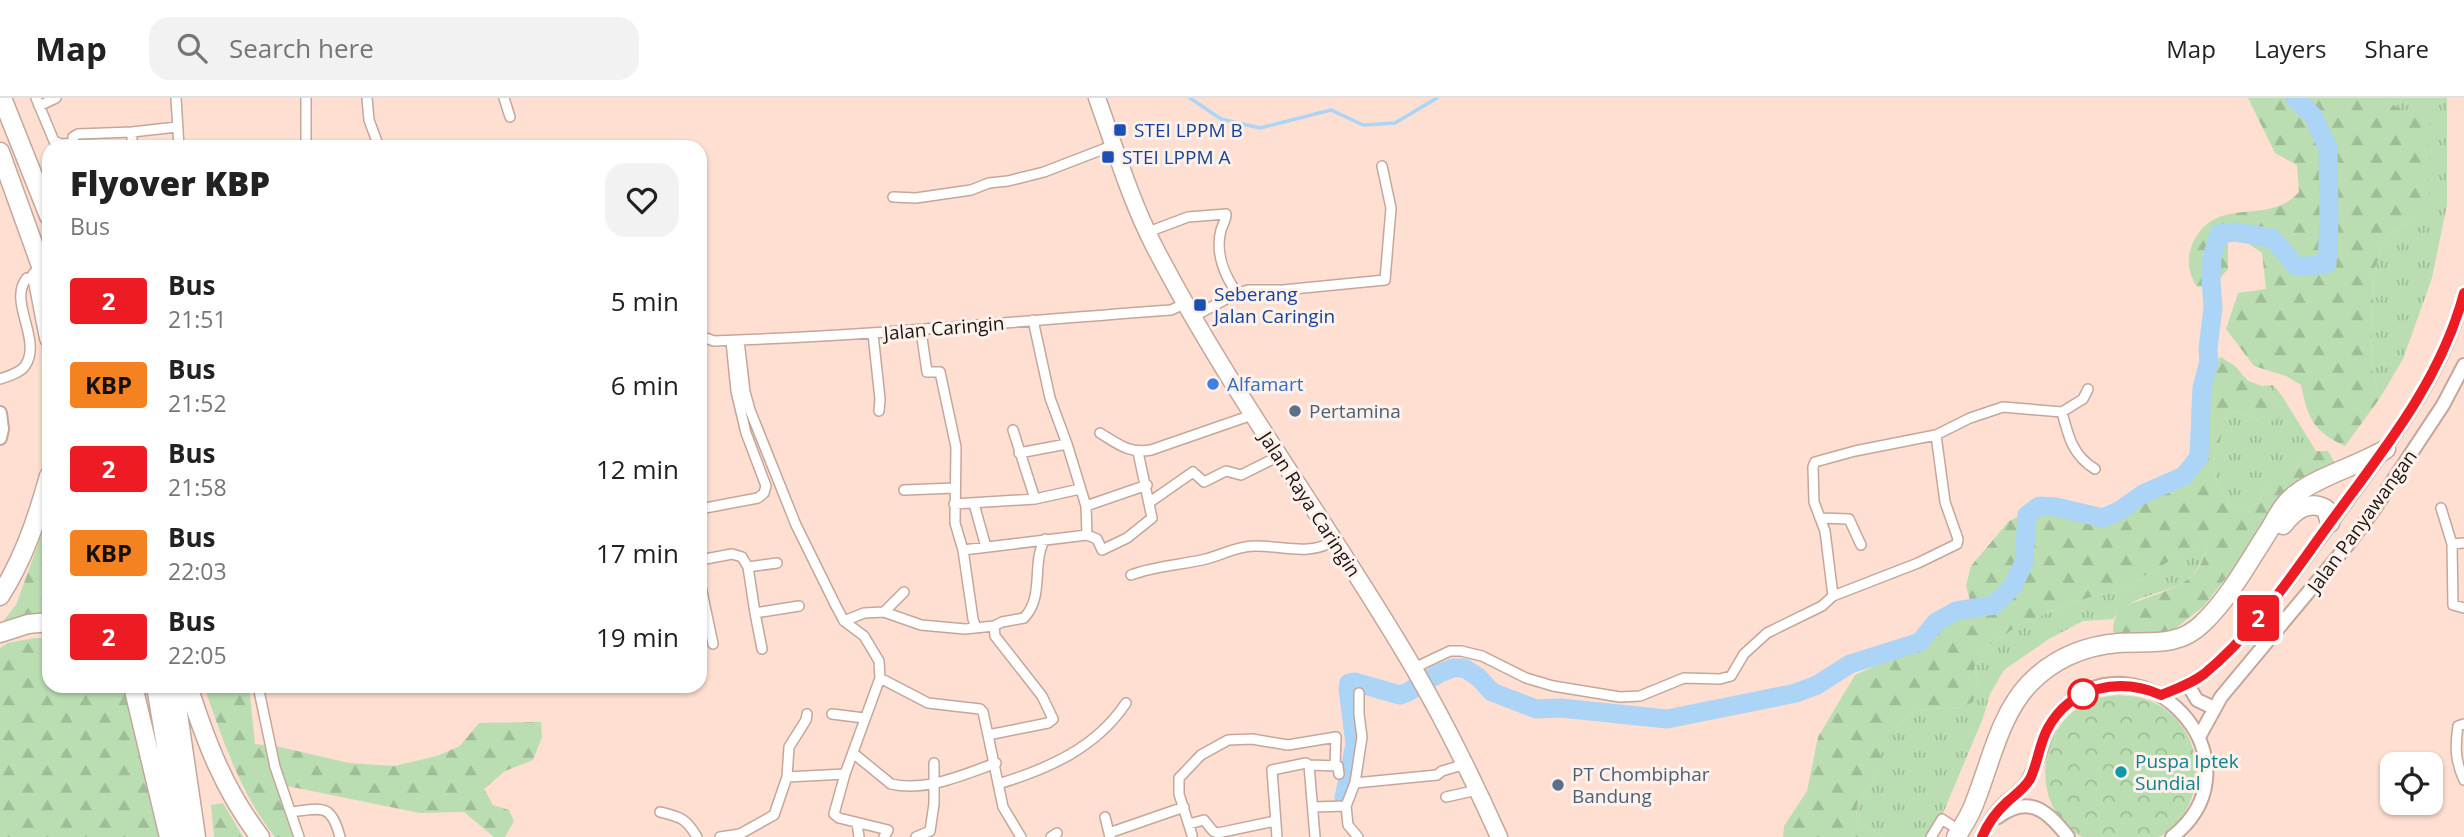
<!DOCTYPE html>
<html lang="en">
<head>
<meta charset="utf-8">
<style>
	:root { --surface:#fff; --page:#f2f2f2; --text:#222; --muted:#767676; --line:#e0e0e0 }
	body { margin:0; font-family:"Open Sans",sans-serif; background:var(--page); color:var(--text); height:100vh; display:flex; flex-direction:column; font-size:26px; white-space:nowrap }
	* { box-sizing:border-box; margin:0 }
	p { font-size:23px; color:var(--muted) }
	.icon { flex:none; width:38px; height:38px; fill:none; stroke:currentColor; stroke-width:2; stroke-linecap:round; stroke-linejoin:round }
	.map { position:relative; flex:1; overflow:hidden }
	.side { position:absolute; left:42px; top:42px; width:665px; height:553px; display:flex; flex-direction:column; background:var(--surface); border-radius:21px; box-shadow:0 2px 5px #0004 }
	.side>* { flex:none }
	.badge { padding:0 14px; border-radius:5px; font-size:24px; line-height:46px }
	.fabs { position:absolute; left:2380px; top:654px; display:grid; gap:14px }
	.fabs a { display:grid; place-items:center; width:63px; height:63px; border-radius:14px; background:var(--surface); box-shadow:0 2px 5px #0004; font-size:35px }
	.map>.badge { position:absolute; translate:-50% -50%; box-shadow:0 0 0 4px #fff }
	.round { display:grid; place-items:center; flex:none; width:74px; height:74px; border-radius:21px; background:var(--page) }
	.overview { display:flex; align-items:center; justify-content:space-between; height:119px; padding:0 28px }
	h1 { font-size:33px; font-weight:800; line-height:52px }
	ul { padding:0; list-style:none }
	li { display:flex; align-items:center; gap:21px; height:84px; padding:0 28px }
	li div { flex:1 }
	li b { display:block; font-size:26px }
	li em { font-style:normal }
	li .badge { min-width:77px; font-weight:700; text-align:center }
	header { display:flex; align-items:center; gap:42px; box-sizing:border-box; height:98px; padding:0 35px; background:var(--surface); border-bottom:2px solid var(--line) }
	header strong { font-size:33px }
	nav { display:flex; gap:38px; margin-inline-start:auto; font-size:24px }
	.search { width:490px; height:63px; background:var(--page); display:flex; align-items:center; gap:18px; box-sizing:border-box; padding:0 24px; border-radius:21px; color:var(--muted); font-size:26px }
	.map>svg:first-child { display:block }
	.grass { fill:url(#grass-tufts) }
	.forest { fill:url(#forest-firs) }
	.park { fill:url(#park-crowns) }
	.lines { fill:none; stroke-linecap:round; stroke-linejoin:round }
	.stream { stroke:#abd4f7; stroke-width:3.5 }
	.river { stroke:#abd4f7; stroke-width:19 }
	.minor-casing { stroke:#c4a79a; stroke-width:12 }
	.tertiary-casing { stroke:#c4a79a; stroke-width:16 }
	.secondary-casing { stroke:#c4a79a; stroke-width:16 }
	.trunk-casing { stroke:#c4a79a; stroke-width:19 }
	.motorway-casing { stroke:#c4a79a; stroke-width:21 }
	.minor { stroke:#fff; stroke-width:9 }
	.tertiary { stroke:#fff; stroke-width:12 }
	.secondary { stroke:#fff; stroke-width:12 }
	.trunk { stroke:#fff; stroke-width:16 }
	.motorway { stroke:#fff; stroke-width:18 }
	.line-casing { stroke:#fff; stroke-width:16 }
	.line { stroke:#ed1c24; stroke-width:10 }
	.transit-dot { fill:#1a4fb4; stroke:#fdf1ec; stroke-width:2.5 }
	.shop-dot { fill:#3f7fe0; stroke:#fdf1ec; stroke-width:2.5 }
	.service-dot { fill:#5c6f8a; stroke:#fdf1ec; stroke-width:2.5 }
	.stop-dot { fill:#fff; stroke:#ed1c24; stroke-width:3.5 }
	.culture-dot { fill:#0f9aa8; stroke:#fdf1ec; stroke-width:2.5 }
	.labels { text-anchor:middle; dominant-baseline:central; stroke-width:6; stroke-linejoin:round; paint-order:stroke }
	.transit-label { font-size:19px; fill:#164399; stroke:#fdf1ec; text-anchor:start }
	.street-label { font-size:19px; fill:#1f1410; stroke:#fdf1ec }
	.shop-label { font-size:19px; fill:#366cbe; stroke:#fdf1ec; text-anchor:start }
	.service-label { font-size:19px; fill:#4e5e75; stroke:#fdf1ec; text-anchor:start }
	.culture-label { font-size:19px; fill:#0d838f; stroke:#fdf1ec; text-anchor:start }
</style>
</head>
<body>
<header>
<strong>Map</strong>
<div class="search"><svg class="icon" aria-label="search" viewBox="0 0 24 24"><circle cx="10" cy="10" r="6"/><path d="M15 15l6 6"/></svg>Search here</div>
<nav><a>Map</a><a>Layers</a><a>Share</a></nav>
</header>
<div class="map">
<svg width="2464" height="739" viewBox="0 0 2464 739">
	<defs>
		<pattern id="grass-tufts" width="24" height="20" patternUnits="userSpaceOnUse" patternTransform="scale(1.75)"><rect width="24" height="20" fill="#badeb2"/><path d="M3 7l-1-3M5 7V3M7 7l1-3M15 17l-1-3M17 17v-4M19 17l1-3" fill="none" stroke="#9fbe98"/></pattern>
		<pattern id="forest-firs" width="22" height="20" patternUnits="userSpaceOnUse" patternTransform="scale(1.75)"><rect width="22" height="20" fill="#badeb2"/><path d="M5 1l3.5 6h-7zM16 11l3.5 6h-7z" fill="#9fbe98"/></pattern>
		<pattern id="park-crowns" width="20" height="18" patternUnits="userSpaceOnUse" patternTransform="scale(1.75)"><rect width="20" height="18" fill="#badeb2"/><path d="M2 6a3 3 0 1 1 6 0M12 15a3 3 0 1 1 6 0" fill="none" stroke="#9fbe98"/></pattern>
	</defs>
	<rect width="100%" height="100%" fill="#fedfd2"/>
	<path class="grass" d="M2382,0H2447V107L2432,180L2403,261L2380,300L2371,268L2374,172L2387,139L2410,122L2429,23L2406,16Z
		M2273,287L2282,298L2316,353L2291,373L2266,388L2259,405L2235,412C2223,396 2208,377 2216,355C2221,342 2222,337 2223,323L2231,314L2245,316L2264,325L2278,305L2262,288Z
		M2208,440C2198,509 2143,481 2113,521L2083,523L2049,541L2004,572L1990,596L1983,620L1933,739H1884L1856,723L1857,705L1875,682L1882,651L1900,625L1917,612L1961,609L1978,586L1974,569L1987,549L2019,527L2063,508L2094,498L2117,494Z"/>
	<path class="forest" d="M2248,0H2382L2406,15L2429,23V98L2410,122L2387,139L2374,172L2371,268L2380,300L2345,348C2313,333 2308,321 2301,287L2286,278L2254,268L2226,231L2238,195L2266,191L2262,155L2240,140L2228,143V171L2212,189H2197C2189,176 2186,162 2192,147C2215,94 2268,130 2299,94L2297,67L2275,55Z
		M2221,259L2235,268L2248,283L2262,288L2278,305L2279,321L2264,325L2245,316L2231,314L2223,323C2222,337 2221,342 2216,355C2208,377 2223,396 2235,412L2259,405L2266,388L2278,373H2291L2316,353H2328L2336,367L2319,387L2270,424L2203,509L2173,532L2154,543H2131L2113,534C2113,524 2115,515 2123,509C2129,505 2138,504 2144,501C2178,489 2205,481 2207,441L2117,494L2094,498L2063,508L2019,527L1987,549L1974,569L1978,586L1973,604L1961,609L1917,612L1900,625L1883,651L1875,682L1857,705L1856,723L1884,739H1783L1784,728L1807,693L1818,639L1855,577L1925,545L1939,529L1956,519L1980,513L1970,502L1966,488L1971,468L2009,423L2019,418L2029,407L2050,403L2093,414L2109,412L2137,395L2178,377L2191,361L2192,299L2201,274Z
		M49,416V517L0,527L16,507Z
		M34,540H49V588H121L128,601L165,739H0V550L8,545Z
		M204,588H249L255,646L280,649L349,665L394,668L437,658L460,648L479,625L541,624L542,639L533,662L505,673L484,691L493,707L509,712L514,723L505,739H494L464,714L420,715L277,686L298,739H275C240,695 222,640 204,588Z
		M223,705L243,739H214L211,707Z"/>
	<path class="park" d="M2118,597C2127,598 2137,598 2145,601C2192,617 2210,672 2185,714C2179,723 2168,736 2158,739C2144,739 2124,739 2110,739C2102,739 2090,739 2083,739C2070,735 2056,716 2051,705C2035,665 2053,619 2092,602C2100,599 2110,598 2118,597Z"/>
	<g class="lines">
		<path class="stream" d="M1190,0L1221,21L1260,30L1331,12L1363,27L1395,25L1437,0"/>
		<path class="river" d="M1344,700L1355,646L1348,591L1349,585L1354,584L1400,597L1408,594L1438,576L1453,570H1464L1478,579L1492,594L1536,611L1561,610L1667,621L1796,595L1817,587L1850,566L1920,544L1936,524L1956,513L1994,507L2013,488L2024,464L2027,417L2039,408L2056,409L2103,420L2119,413L2143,396L2184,378L2199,359L2202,290L2209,263L2208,251L2213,209L2211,183L2212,160L2219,136L2235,134L2272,140L2297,169L2327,166L2329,123L2328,50L2313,18L2295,0"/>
		<defs>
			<path id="minor" d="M36,0L54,43L61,46L74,45
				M176,0L179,49
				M367,0L369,22L379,49
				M504,0L510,19
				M39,8L56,0
				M74,49L73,39L78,36L132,34
				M132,49V34L177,29
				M306,49V0
				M893,99L916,100L971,92L989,85L1008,83L1044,74L1114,47
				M1148,134L1188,119L1226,116C1226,122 1223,126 1221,132C1215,154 1224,177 1237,195
				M1193,219L1237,195L1248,192H1283L1385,182L1391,110L1382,68
				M1033,222L1050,300L1067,346L1086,408L1087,437
				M921,233L927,274H940L956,349L955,425L963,452L973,521L976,530
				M873,236L880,301L879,313
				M700,238L714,243C867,238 1019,223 1171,212L1186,205
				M739,243L745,294L750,312L796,427L836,508L844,523L864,538L879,563L880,580L845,676L834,716L839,720L888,732L884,739
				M0,281C8,278 20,275 25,268C43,242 7,203 27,180
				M2062,314C2068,338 2073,358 2095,371
				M1013,332L1035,401
				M1100,335C1118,346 1129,356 1151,352L1252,317
				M1019,355L1067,346
				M904,392L955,390
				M1150,404L1193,374L1204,384L1226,373L1241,377L1279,358
				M954,406L1035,401L1080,391
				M974,406L986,449
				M1086,408L1147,387
				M2441,410L2452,446L2453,507L2464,510
				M700,411L758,400L764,395L766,388L746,335L736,293L731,243
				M1820,420L1849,421L1861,447
				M2452,446L2464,445
				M963,452L1087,437L1097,441L1102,452L1127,440L1152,420L1138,354
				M700,462L732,456L742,459L748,469L755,515L799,508
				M748,469L777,465
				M1131,477C1155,468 1181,467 1206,461C1222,457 1237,448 1254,448C1279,447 1312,459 1334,442
				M700,484L713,546
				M1833,498L1825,433L1814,404L1813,369L1815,364L1855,353L1936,337L1970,320L2003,309L2062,314L2083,301L2088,291
				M884,514L921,527L965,531L994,528L1002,524L1024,520C1045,498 1031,465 1045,441
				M755,515L762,551
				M844,523L864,515L884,514L904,494
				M994,528L995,538L1042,598L1053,621L1048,625L988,637L1003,709L1021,739
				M1414,570L1450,553H1461L1482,558L1526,580L1553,588L1620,599L1640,598L1684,580L1720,581L1731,578L1744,556L1767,535L1822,508L1833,498L1918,465L1957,446L1958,441L1945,404L1936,337
				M880,580L928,605L980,611L983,614L988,637
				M258,588L275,669L299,739
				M807,616L806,622L789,649L787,679L845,676
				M832,616L864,620
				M2464,626L2458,628C2455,648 2455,663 2464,682
				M853,655L891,686C926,694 963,677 996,665
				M1309,667L1315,739
				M1355,685L1437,677L1442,673L1466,666
				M998,686C1048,671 1096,650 1126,605
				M1446,699L1477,692
				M1313,709L1346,708
				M291,714C322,710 331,705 340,739
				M660,714C680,719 686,720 697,739
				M1105,719L1110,739
				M857,725L859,739
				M1189,726L1204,722L1213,733L1218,735L1275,723
				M1109,735L1184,709
				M1192,737L1179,696V680L1201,657L1228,642L1252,641L1288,647L1336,639L1335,667
				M720,739L740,736L774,717L787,679
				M916,739L930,733L934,706V665
				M1051,739L1057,735
				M1277,739L1272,672L1306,665L1309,667L1338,668L1339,676
				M1358,739L1348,727L1346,708L1355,685L1362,639L1359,616V595
				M1931,739L1942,721L1960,733"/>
			<path id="tertiary" d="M0,315L2,331L0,340"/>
			<path id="secondary" d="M2188,587L2197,602L2214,610
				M2161,597C2176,591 2191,586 2204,576C2253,536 2290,480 2328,429C2381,355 2441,285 2464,195
				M2199,639L2221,599L2350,444L2375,410L2443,307L2464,267
				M1998,719C2029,696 2048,713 2068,739
				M1982,739C1988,725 1995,714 2006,704C2014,697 2024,691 2029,681C2042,659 2041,633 2060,613C2141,528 2268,663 2172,739"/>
			<path id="trunk" d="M1097,0C1115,50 1130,101 1154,148C1230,295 1330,427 1413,569C1445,624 1473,681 1499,739"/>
			<path id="motorway" d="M2,0L49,118
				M0,54L49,190
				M37,178L49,240
				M2283,427C2294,413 2308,401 2326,411L2330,425
				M0,498C24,460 37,421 49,378
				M0,535L28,526L49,524
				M133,588L169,739
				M156,588L181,739
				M174,588L196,739
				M188,588C206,644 224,692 260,739
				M1956,739C1964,727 1972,714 1976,701C1991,663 2000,617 2029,586C2053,561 2084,548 2118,545C2149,543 2178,550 2203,525C2229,500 2248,465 2268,434C2276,421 2283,405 2296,396C2319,378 2360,367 2386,351"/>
		</defs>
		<use href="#minor" class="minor-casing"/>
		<use href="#tertiary" class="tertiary-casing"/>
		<use href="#secondary" class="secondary-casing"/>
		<use href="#trunk" class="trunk-casing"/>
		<use href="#motorway" class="motorway-casing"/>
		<use href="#minor" class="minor"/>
		<use href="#tertiary" class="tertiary"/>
		<use href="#secondary" class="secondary"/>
		<use href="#trunk" class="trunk"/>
		<use href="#motorway" class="motorway"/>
	</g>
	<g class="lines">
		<defs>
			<path id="line" d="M1982,739C1988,725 1996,714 2007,704C2015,697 2025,690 2030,681C2038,665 2039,646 2048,630C2071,588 2120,579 2161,597C2176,591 2191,586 2204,576C2253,536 2290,480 2327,429C2381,355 2440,285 2464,195"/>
		</defs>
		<use href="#line" class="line-casing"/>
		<use href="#line" class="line"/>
	</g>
	<g class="transit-dot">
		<rect x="1113" y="25" width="14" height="14" rx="3.5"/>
		<rect x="1101" y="52" width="14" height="14" rx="3.5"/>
		<rect x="1193" y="200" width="14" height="14" rx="3.5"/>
	</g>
	<circle class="shop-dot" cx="1213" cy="286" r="7"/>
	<g class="service-dot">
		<circle cx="1295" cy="313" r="7"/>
		<circle cx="1558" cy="687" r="7"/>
	</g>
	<circle class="stop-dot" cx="2083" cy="596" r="14"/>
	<circle class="culture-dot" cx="2121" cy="674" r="7"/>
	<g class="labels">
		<g class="transit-label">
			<text x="1134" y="32">STEI LPPM B</text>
			<text x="1122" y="59">STEI LPPM A</text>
			<text x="1214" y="196">Seberang<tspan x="1214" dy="22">Jalan Caringin</tspan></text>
		</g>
		<g class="street-label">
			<text transform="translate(944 230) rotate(-5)">Jalan Caringin</text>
			<text transform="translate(1310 406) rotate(57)">Jalan Raya Caringin</text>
			<text transform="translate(2362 423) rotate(-54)">Jalan Panyawangan</text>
		</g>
		<g class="shop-label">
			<text x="1227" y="286">Alfamart</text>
		</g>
		<g class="service-label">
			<text x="1309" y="313">Pertamina</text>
			<text x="1572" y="676">PT Chombiphar<tspan x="1572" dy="22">Bandung</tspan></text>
		</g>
		<g class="culture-label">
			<text x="2135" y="663">Puspa Iptek<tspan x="2135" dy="22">Sundial</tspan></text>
		</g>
	</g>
</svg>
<div class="fabs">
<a><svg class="icon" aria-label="locate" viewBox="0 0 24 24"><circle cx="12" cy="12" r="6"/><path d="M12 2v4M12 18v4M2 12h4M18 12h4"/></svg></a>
</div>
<b class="badge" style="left:2258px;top:520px;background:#ed1c24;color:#fff">2</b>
<section class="side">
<div class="overview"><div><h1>Flyover KBP</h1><p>Bus</p></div><a class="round"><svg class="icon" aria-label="heart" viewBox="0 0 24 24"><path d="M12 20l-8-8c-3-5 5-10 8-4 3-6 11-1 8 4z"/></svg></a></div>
<ul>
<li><span class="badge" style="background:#ed1c24;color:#fff">2</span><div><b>Bus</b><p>21:51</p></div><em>5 min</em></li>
<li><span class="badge" style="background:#f58220;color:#111">KBP</span><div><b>Bus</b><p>21:52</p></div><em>6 min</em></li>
<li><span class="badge" style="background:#ed1c24;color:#fff">2</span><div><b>Bus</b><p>21:58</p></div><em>12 min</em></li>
<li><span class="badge" style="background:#f58220;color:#111">KBP</span><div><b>Bus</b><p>22:03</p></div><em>17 min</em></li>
<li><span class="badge" style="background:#ed1c24;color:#fff">2</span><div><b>Bus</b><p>22:05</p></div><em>19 min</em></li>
</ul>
</section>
</div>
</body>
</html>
